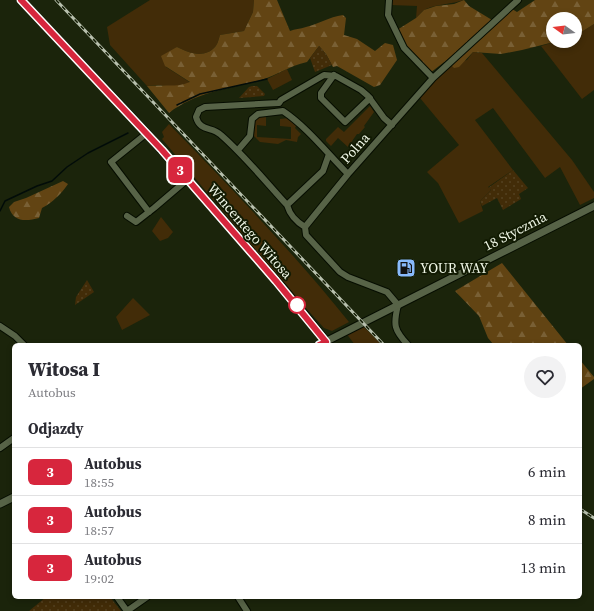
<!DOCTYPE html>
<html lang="pl">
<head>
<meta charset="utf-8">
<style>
	:root { --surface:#fff; --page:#f2f2f3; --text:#2b2b33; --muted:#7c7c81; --line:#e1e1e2 }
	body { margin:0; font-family:"Source Serif 4",serif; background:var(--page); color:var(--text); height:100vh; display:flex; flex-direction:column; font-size:15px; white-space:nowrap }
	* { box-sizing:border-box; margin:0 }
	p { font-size:13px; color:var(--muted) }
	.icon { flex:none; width:22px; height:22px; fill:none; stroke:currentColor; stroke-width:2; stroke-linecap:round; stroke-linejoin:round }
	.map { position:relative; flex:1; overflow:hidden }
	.side { position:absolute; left:12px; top:343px; width:570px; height:256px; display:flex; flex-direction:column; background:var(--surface); border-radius:6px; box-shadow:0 2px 6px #0003 }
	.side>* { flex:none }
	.badge { padding:0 8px; border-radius:6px; font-size:14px; line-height:26px }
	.needle { width:26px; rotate:285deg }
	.controls { position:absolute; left:546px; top:12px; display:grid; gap:8px }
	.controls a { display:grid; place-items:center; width:36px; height:36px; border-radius:50%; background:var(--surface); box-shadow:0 2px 6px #0003; font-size:20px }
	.map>.badge { position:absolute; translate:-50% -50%; box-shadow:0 0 0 2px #fff }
	h2 { padding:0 16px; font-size:15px; line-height:36px }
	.round { display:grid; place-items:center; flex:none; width:42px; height:42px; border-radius:21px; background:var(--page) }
	.overview { display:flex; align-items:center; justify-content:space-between; height:68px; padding:0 16px }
	h1 { font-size:19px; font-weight:800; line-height:30px }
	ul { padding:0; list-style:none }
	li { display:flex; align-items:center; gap:12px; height:48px; padding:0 16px; border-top:1px solid var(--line) }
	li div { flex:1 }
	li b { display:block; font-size:15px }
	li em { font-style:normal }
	li .badge { min-width:44px; font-weight:700; text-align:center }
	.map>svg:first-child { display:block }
	.grass { fill:#422c08 }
	.forest { fill:url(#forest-firs) }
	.park { fill:url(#park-dots) }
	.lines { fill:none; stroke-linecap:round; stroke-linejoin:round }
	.stream { stroke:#020c09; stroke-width:1.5 }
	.minor-casing { stroke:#060d00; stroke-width:8 }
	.tertiary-casing { stroke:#060d00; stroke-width:9 }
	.minor { stroke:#576347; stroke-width:6 }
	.tertiary { stroke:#576347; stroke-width:7 }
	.rail-casing { stroke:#b8c0ae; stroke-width:3 }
	.rail { stroke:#121b03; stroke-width:1.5; stroke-dasharray:4.5; stroke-linecap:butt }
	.line-casing { stroke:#fff; stroke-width:9 }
	.line { stroke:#d7263d; stroke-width:6 }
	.stop-dot { fill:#fff; stroke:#d7263d; stroke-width:2 }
	.labels { text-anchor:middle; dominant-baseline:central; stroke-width:4; stroke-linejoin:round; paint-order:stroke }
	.street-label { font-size:14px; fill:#eff6e6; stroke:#121b03 }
	.poi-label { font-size:14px; fill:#eff6e6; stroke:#121b03; text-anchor:start }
</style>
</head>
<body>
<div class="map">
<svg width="594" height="611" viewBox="0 0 594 611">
	<defs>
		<pattern id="forest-firs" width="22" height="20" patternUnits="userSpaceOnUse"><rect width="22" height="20" fill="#624413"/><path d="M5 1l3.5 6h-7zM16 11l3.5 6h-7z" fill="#796035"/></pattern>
		<pattern id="park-dots" width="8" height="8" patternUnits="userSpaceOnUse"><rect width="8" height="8" fill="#422c08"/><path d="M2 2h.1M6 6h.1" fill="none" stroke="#544120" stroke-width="1.8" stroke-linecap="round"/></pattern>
	</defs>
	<rect width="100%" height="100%" fill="#1b240b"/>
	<path class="grass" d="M150,0H254L253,12L244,31L220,35C219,38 218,44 215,47C204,59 189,53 177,47L166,67L191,83L175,87L158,85L147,86L110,45L107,27Z
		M391,0H464C452,4 438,4 426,9C422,11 419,15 416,18L417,6L391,5Z
		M594,24V90L582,99L541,46L558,41H575V36Z
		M473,52L482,53L572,160L594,192V198L580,205L560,167L545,178L493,108L475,120L513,170L488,187L491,190L480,201L483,211L459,223L438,183L427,172L459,145L420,98L450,64L467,60Z
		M287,69L292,80L273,90L267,79Z
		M370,106L374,112L364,126L365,127L359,134H357L348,147L338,138L331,146L326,141V139L338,127L344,132Z
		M266,115V126L257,125V137L291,139V127L280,126V119L289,118L297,124L295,128L301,134L298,137L297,142L286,140L278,144L260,142L253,135V121L256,117Z
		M169,124C231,188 293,252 349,322L332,331L324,328L285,285L162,139L164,137L162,132Z
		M161,217L173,232L168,238L160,241L152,231Z
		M133,298L150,315L122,330L116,317Z
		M363,326L382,345H355L346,333Z"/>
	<path class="forest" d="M254,0H277L290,31C295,29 300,29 306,27C318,24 329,17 343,15L346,18L344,35L357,39L375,51L385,43L393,45L397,60L380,85L374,87L337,66L333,67L326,54L319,46L307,62C289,66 277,75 261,80C229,89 196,92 169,113L147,86C162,84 177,88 190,82L165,66L161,56L177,47C189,53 204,59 215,47C218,44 219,38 220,35L244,31L253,12Z
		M464,0L469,6L492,20L465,46L430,73L405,47L397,30L416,18L424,10L436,6L454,4Z
		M535,0H594V24L575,36V19H553V41H558L522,50L501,54L473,52L459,67L454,68L450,64L468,50L512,9L517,12Z
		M63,181L68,184C61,194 53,202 42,208L39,218C27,221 13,223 9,207L14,202L26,198Z
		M502,263L568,345H494L488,338L479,316L455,291Z
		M580,360L594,377V379L580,389Z"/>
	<path class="park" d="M319,46L326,54L332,65L315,72L310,58Z
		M252,86H257L265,94L264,96L239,98L249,87Z
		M513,170L528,188L519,194L521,199L503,210L497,198L482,206L480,201L491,190L488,188Z
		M87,280L94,292L75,305L76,297Z
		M46,597H110L121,611H29Z"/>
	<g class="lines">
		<path class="stream" d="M177,105L200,94L267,79
			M0,211L5,201L37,186L52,181L67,167L88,153L128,133"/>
		<defs>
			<path id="minor" d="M389,0L388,15L404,48L433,78
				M334,75L321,93V98L345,122L370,98
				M147,133L111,162L149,212
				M238,150L250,136L252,119L258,114L283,111C308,128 327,153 348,174
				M287,205L323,171L329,154
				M127,216L136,222L154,208L188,179
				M305,227C295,221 290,215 287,205C265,181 245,156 221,135C212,126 200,132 196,117L199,110L205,107L279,103L281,100L324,75L336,76L361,90L368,96L384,118L392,125
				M0,326L15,336L24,345
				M408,345C394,330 393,325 398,305L387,292L348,277L340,272L306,235L305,227L348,174L433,78L518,0
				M0,448L14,438
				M117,597L127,611
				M238,597L247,611
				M127,611L147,597"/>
			<path id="tertiary" d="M21,0L142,128L285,290L326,341
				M319,345L594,206
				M0,504L14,497"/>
		</defs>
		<use href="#minor" class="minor-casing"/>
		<use href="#tertiary" class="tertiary-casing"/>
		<use href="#minor" class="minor"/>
		<use href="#tertiary" class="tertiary"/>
		<defs>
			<path id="rail" d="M56,0L384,345
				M580,509L594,518"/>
		</defs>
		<use href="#rail" class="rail-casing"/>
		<use href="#rail" class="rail"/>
	</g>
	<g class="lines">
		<defs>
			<path id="line" d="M21,0L162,150L276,281L326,342L319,345"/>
		</defs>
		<use href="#line" class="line-casing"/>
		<use href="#line" class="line"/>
	</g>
	<defs>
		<symbol id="fuel-square" viewBox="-11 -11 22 22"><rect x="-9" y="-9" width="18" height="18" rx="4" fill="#88bafc" stroke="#121b03"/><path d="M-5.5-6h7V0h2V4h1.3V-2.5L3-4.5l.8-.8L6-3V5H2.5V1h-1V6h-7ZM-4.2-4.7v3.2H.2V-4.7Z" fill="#111"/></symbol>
	</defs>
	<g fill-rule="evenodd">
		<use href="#fuel-square" x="395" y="257" width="22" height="22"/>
	</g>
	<circle class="stop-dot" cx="297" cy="305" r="8"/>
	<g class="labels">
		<g class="street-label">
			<text transform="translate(355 148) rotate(-48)">Polna</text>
			<text transform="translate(250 231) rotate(49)">Wincentego Witosa</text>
			<text transform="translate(515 231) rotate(-27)">18 Stycznia</text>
		</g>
		<g class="poi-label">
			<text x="420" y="268">YOUR WAY</text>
		</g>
	</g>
</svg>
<div class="controls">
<a><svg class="needle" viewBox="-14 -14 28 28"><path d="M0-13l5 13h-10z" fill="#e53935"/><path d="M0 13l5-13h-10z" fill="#7c7c81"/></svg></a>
</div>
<b class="badge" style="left:180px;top:170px;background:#d7263d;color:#fff">3</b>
<section class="side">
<div class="overview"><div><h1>Witosa I</h1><p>Autobus</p></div><a class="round"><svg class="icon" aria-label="heart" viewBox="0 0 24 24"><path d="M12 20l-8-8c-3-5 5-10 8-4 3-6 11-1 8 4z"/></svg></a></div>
<h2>Odjazdy</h2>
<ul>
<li><span class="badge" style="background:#d7263d;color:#fff">3</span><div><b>Autobus</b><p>18:55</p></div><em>6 min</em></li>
<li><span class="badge" style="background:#d7263d;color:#fff">3</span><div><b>Autobus</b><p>18:57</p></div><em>8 min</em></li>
<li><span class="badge" style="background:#d7263d;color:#fff">3</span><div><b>Autobus</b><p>19:02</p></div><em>13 min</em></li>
</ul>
</section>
</div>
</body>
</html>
